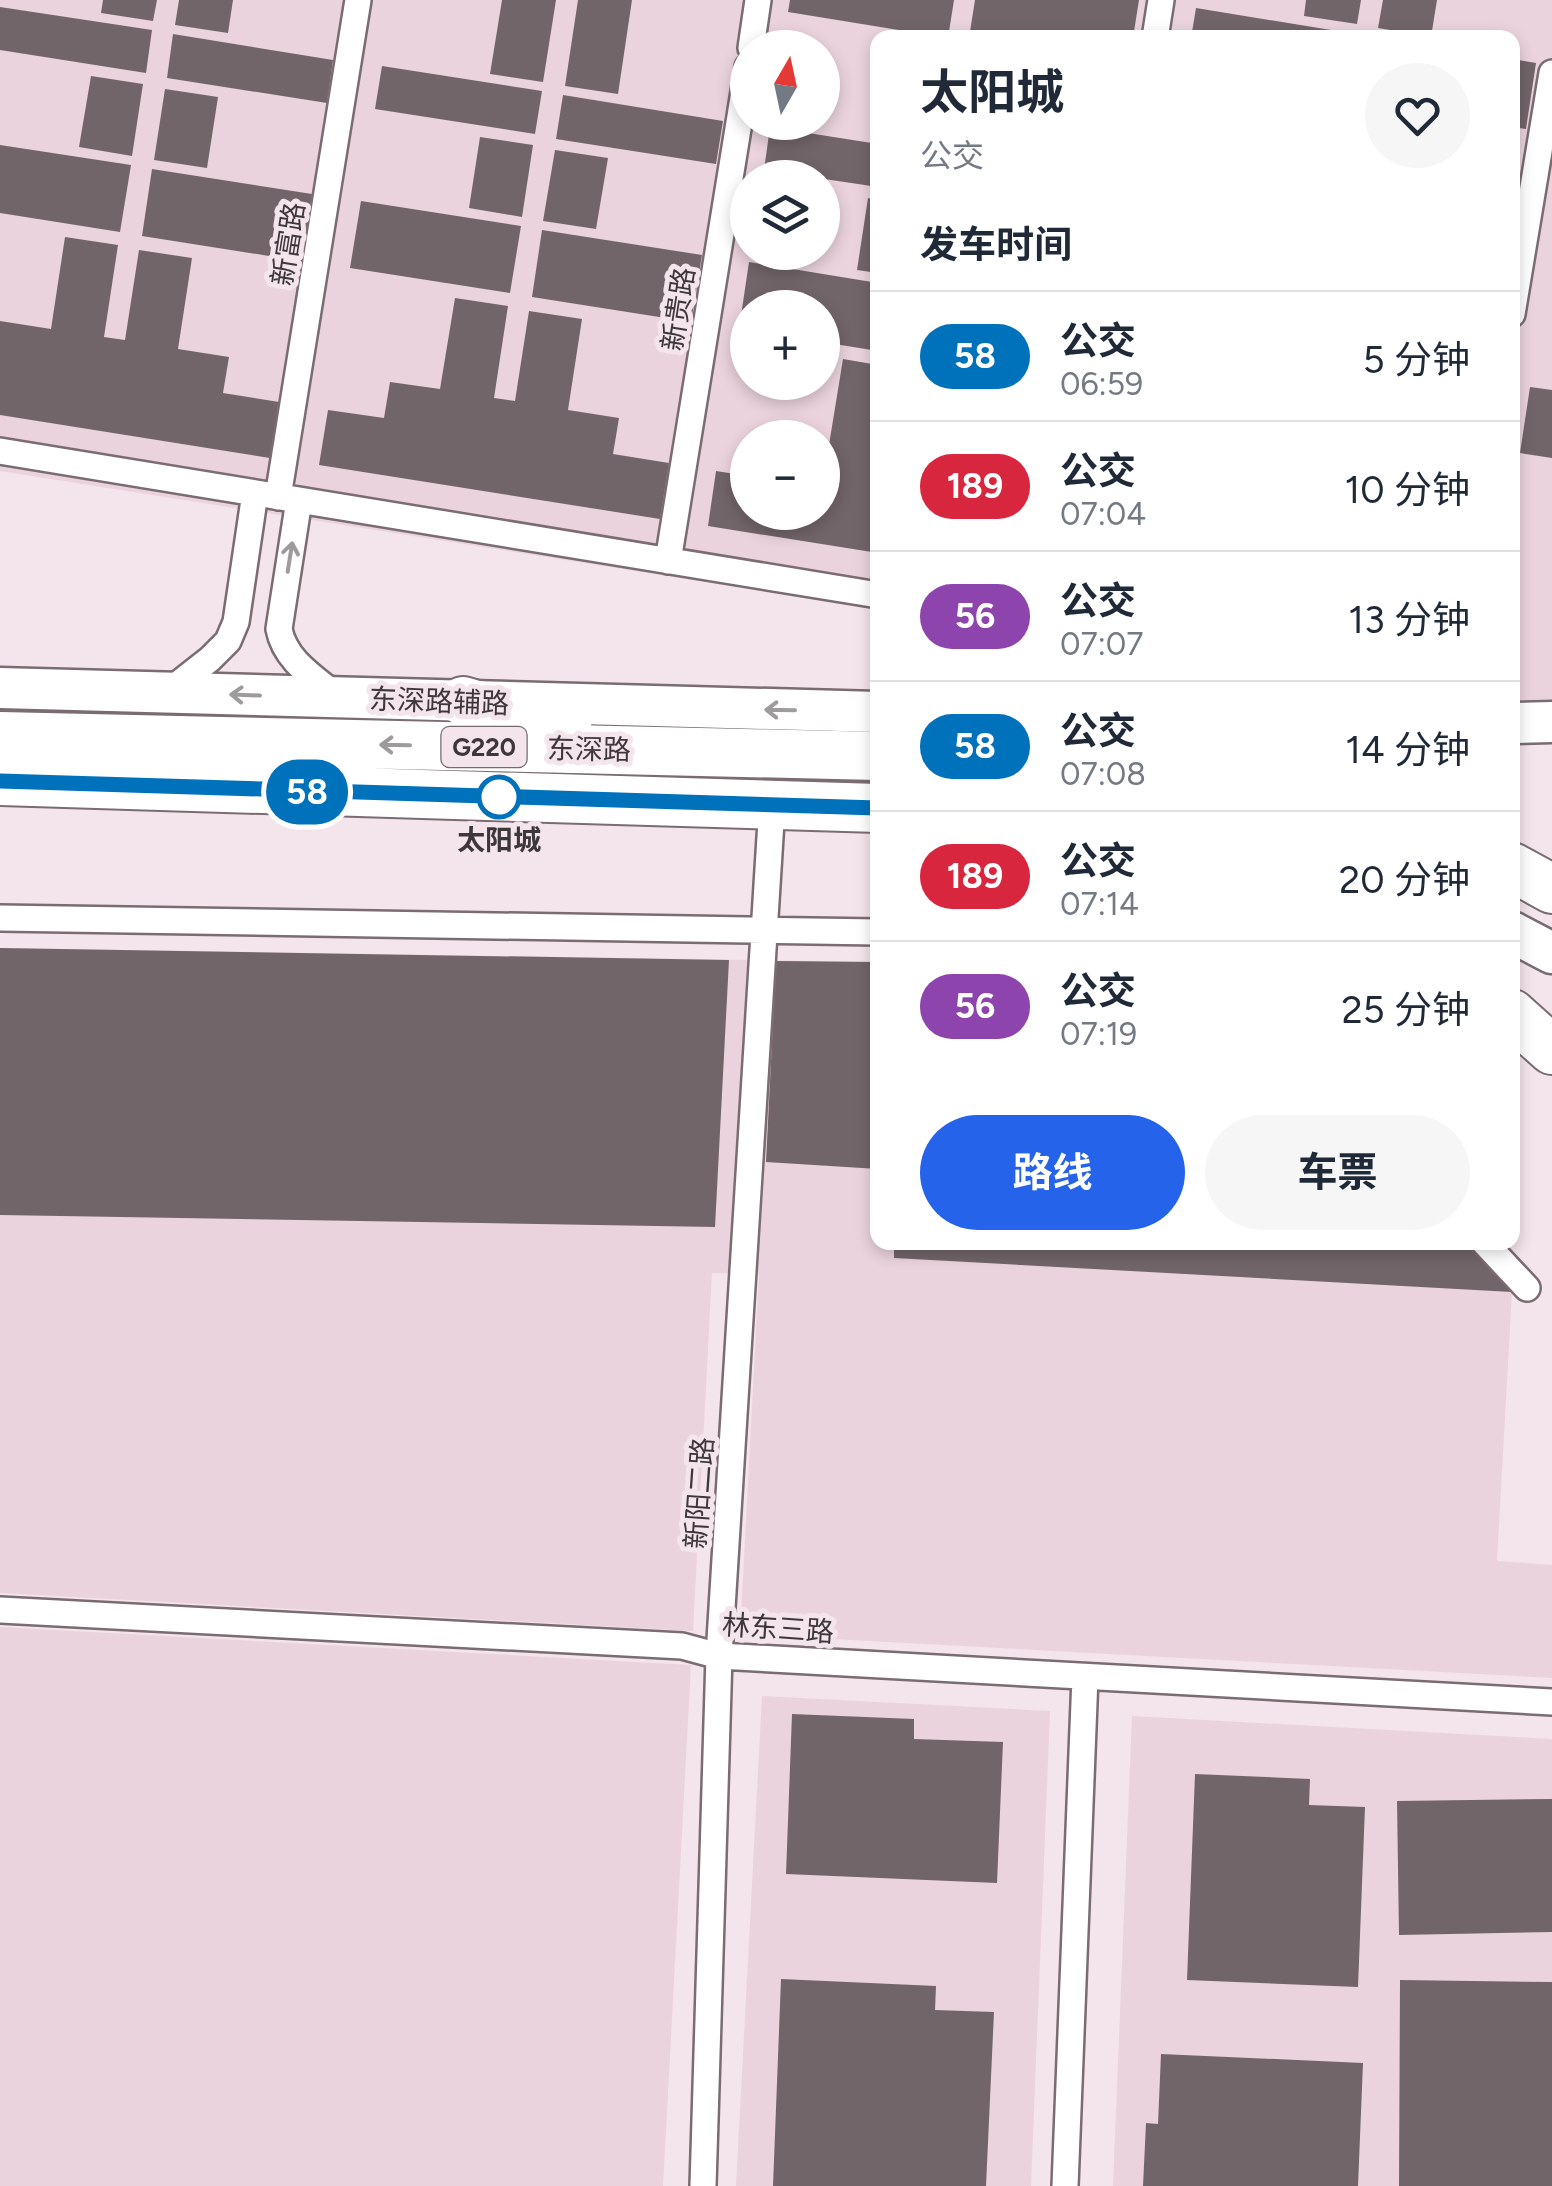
<!DOCTYPE html>
<html lang="zh">
<head>
<meta charset="utf-8">
<style>
	:root { --surface:#fff; --page:#f6f6f7; --text:#1f2937; --muted:#747a83; --line:#e0e1e3; --accent:#2563eb }
	body { margin:0; font-family:Figtree,"Noto Sans SC",sans-serif; background:var(--page); color:var(--text); height:100vh; display:flex; flex-direction:column; font-size:38px; white-space:nowrap }
	* { box-sizing:border-box; margin:0 }
	p { font-size:32px; color:var(--muted) }
	.icon { flex:none; width:55px; height:55px; fill:none; stroke:currentColor; stroke-width:2; stroke-linecap:round; stroke-linejoin:round }
	.map { position:relative; flex:1; overflow:hidden }
	.sheet { position:absolute; left:870px; top:30px; width:650px; height:1220px; display:flex; flex-direction:column; background:var(--surface); border-radius:20px; box-shadow:0 5px 15px #0003 }
	.sheet>* { flex:none }
	.badge { padding:0 20px; border-radius:32px; font-size:35px; line-height:65px }
	.needle { width:65px; rotate:9deg }
	.fabs { position:absolute; left:730px; top:30px; display:grid; gap:20px }
	.fabs a { display:grid; place-items:center; width:110px; height:110px; border-radius:50%; background:var(--surface); box-shadow:0 5px 15px #0003; font-size:50px }
	.map>.badge { position:absolute; translate:-50% -50%; box-shadow:0 0 0 5px #fff }
	h2 { padding:0 50px; font-size:38px; line-height:90px }
	.round { display:grid; place-items:center; flex:none; width:105px; height:105px; border-radius:52px; background:var(--page) }
	.overview { display:flex; align-items:center; justify-content:space-between; height:170px; padding:0 50px }
	h1 { font-size:48px; font-weight:700; line-height:75px }
	.button { display:flex; gap:20px; margin-top:auto; padding:20px 50px }
	.button a { flex:1; height:115px; border-radius:60px; background:var(--accent); color:#fff; font-size:40px; font-weight:700; line-height:115px; text-align:center }
	.button a+a { background:var(--page); color:var(--text) }
	ul { padding:0; list-style:none }
	li { display:flex; align-items:center; gap:30px; height:130px; padding:0 50px; border-top:2px solid var(--line) }
	li div { flex:1 }
	li b { display:block; font-size:38px }
	li em { font-style:normal }
	li .badge { min-width:110px; font-weight:700; text-align:center }
	.map>svg:first-child { display:block }
	.built { fill:#ebd3dd; fill-rule:evenodd }
	.building { fill:#72656a }
	.lines { fill:none; stroke-linecap:round; stroke-linejoin:round }
	.street-casing { stroke:#7a6c72; stroke-width:30 }
	.primary-casing { stroke:#7a6c72; stroke-width:45 }
	.highway-casing { stroke:#7a6c72; stroke-width:52 }
	.street { stroke:#fff; stroke-width:25 }
	.primary { stroke:#fff; stroke-width:40 }
	.highway { stroke:#fff; stroke-width:48 }
	.oneway { stroke:#9e9b9c }
	.line-casing { stroke:#fff; stroke-width:22 }
	.line { stroke:#0072bc; stroke-width:15 }
	.stop-dot { fill:#fff; stroke:#0072bc; stroke-width:5 }
	.labels { text-anchor:middle; dominant-baseline:central; stroke-width:10; stroke-linejoin:round; paint-order:stroke }
	.shield { fill:#f4e4eb; stroke:#746b6f; stroke-width:2.5 }
	.shield-label { font-size:25px; font-weight:bold; fill:#3d373a }
	.street-label { font-size:28px; fill:#3d373a; stroke:#f4e4eb }
	.stop-label { font-size:28px; font-weight:bold; fill:#3d373a; stroke:#f4e4eb }
</style>
</head>
<body>
<div class="map">
<svg width="1552" height="2186" viewBox="0 0 1552 2186">
	<rect width="100%" height="100%" fill="#f4e4eb"/>
	<path class="built" d="M0,0H1552V715L1513,708L1512,38H878L877,609L0,471ZM748,48H822V122H748ZM748,178H822V252H748ZM748,308H822V382H748ZM748,438H822V512H748Z
		M0,948L877,962L878,1242L1464,1243L1512,1292L1497,1561L1552,1565V1678L740,1634L759,1274L712,1273L693,1631L0,1593Z
		M0,1627L691,1665L663,2186H0Z
		M762,1696L1050,1711L1031,2186H736Z
		M1132,1716L1552,1739V2186H1113Z"/>
	<path class="building" d="M103,0H157L153,21L101,13Z
		M179,0H233L228,33L175,25Z
		M502,0H556L543,82L490,74Z
		M578,0H632L618,94L565,86Z
		M790,0H954L948,38L788,12Z
		M975,0H1139L1133,38H969Z
		M1306,0H1361L1357,24L1304,16Z
		M1383,0H1437L1431,37L1378,28Z
		M0,7L152,30L146,73L0,50Z
		M1196,8L1355,34V38H1191Z
		M173,34L333,60L327,103L167,78Z
		M1512,59L1536,63L1526,129L1512,127Z
		M382,66L542,91L535,134L375,109Z
		M91,76L143,84L132,156L79,147Z
		M165,89L218,97L207,168L154,160Z
		M563,95L723,121L716,164L556,139Z
		M770,127L878,144V187L764,170Z
		M480,137L533,145L522,217L469,208Z
		M0,145L131,165L120,232L0,213Z
		M555,150L608,158L596,229L543,221Z
		M152,169L312,194L301,261L142,236Z
		M868,198L878,200V273L857,270Z
		M361,201L521,226L510,293L350,268Z
		M542,230L702,255L691,322L532,297Z
		M65,237L118,245L104,337L125,340L139,250L192,258L178,349L229,357L223,393L279,402L270,458L0,415V321L51,329Z
		M749,262L878,283V351L822,342V308H748V330L739,329Z
		M455,298L508,306L494,398L515,401L529,311L582,319L568,410L619,418L613,454L669,463L660,519L319,465L328,410L384,418L390,382L440,389Z
		M843,359L878,365V553L708,526L716,471L748,476V512H822V450L828,451Z
		M1530,387L1552,390V458L1520,453Z
		M0,948L729,960L715,1227L0,1215Z
		M776,961L878,962V1169L766,1162Z
		M894,1242H1464L1512,1292L894,1258Z
		M792,1714L914,1719V1739L1003,1742L997,1883L786,1874Z
		M1195,1774L1310,1779L1309,1805L1365,1807L1358,1987L1187,1980Z
		M1552,1799V1932L1399,1935L1397,1801Z
		M781,1979L936,1986L935,2010L994,2012L986,2186H773Z
		M1400,1980L1552,1982V2186H1399Z
		M1161,2054L1363,2063L1358,2186H1143L1146,2123L1158,2124Z"/>
	<g class="lines">
		<defs>
			<path id="street" d="M1155,38L1161,0
				M751,48L758,0
				M1512,314L1552,73
				M0,451L878,595
				M278,497L358,0
				M299,500L279,629C285,661 315,678 339,698
				M668,561L748,67
				M168,692L210,659L228,641L236,622L255,493
				M0,918L878,932
				M1484,1242L1527,1288
				M0,1610L682,1646L719,1656L1552,1702
				M703,2186L719,1656L772,805
				M1065,2186L1085,1677"/>
			<path id="primary" d="M0,688L878,712
				M1512,723L1552,722
				M1512,932L1552,953"/>
			<path id="highway" d="M463,701L568,731
				M0,736L878,756
				M0,781L878,808
				M1512,867L1552,889
				M1512,1014L1552,1050"/>
		</defs>
		<use href="#street" class="street-casing"/>
		<use href="#primary" class="primary-casing"/>
		<use href="#highway" class="highway-casing"/>
		<use href="#street" class="street"/>
		<use href="#primary" class="primary"/>
		<use href="#highway" class="highway"/>
	</g>
	<defs><path id="oneway-shaft" d="M-6 0H5M1.5-3L5.5 0L1.5 3" fill="none" stroke-width="1.6" stroke-linecap="round" stroke-linejoin="round" transform="scale(2.5)"/></defs>
	<g class="oneway">
		<use href="#oneway-shaft" transform="translate(290 557) rotate(-81)"/>
		<use href="#oneway-shaft" transform="translate(245 695) rotate(-178)"/>
		<use href="#oneway-shaft" transform="translate(780 710) rotate(-179)"/>
		<use href="#oneway-shaft" transform="translate(395 745) rotate(-179)"/>
	</g>
	<g class="lines">
		<defs>
			<path id="line" d="M0,781L878,808"/>
		</defs>
		<use href="#line" class="line-casing"/>
		<use href="#line" class="line"/>
	</g>
	<circle class="stop-dot" cx="499" cy="797" r="20"/>
	<g class="labels">
		<rect class="shield" x="441.5" y="727" width="85" height="40" rx="8"/>
		<g class="shield-label">
			<text x="484" y="747">G220</text>
		</g>
		<g class="street-label">
			<text transform="translate(288 244) rotate(-81)">新富路</text>
			<text transform="translate(678 309) rotate(-81)">新贵路</text>
			<text transform="translate(439 701) rotate(2)">东深路辅路</text>
			<text transform="translate(589 749) rotate(1)">东深路</text>
			<text transform="translate(699 1493) rotate(-86)">新阳二路</text>
			<text transform="translate(778 1628) rotate(4)">林东三路</text>
		</g>
		<g class="stop-label">
			<text x="499" y="840">太阳城</text>
		</g>
	</g>
</svg>
<div class="fabs">
<a><svg class="needle" viewBox="-14 -14 28 28"><path d="M0-13l5 13h-10z" fill="#e53935"/><path d="M0 13l5-13h-10z" fill="#747a83"/></svg></a>
<a><svg class="icon" aria-label="layers" viewBox="0 0 24 24"><path d="M12 4l9 5-9 5-9-5zM3 14l9 5 9-5"/></svg></a>
<a>+</a>
<a>−</a>
</div>
<b class="badge" style="left:307px;top:792px;background:#0072bc;color:#fff">58</b>
<section class="sheet">
<div class="overview"><div><h1>太阳城</h1><p>公交</p></div><a class="round"><svg class="icon" aria-label="heart" viewBox="0 0 24 24"><path d="M12 20l-8-8c-3-5 5-10 8-4 3-6 11-1 8 4z"/></svg></a></div>
<h2>发车时间</h2>
<ul>
<li><span class="badge" style="background:#0072bc;color:#fff">58</span><div><b>公交</b><p>06:59</p></div><em>5 分钟</em></li>
<li><span class="badge" style="background:#d7263d;color:#fff">189</span><div><b>公交</b><p>07:04</p></div><em>10 分钟</em></li>
<li><span class="badge" style="background:#8e44ad;color:#fff">56</span><div><b>公交</b><p>07:07</p></div><em>13 分钟</em></li>
<li><span class="badge" style="background:#0072bc;color:#fff">58</span><div><b>公交</b><p>07:08</p></div><em>14 分钟</em></li>
<li><span class="badge" style="background:#d7263d;color:#fff">189</span><div><b>公交</b><p>07:14</p></div><em>20 分钟</em></li>
<li><span class="badge" style="background:#8e44ad;color:#fff">56</span><div><b>公交</b><p>07:19</p></div><em>25 分钟</em></li>
</ul>
<div class="button"><a>路线</a><a>车票</a></div>
</section>
</div>
</body>
</html>
